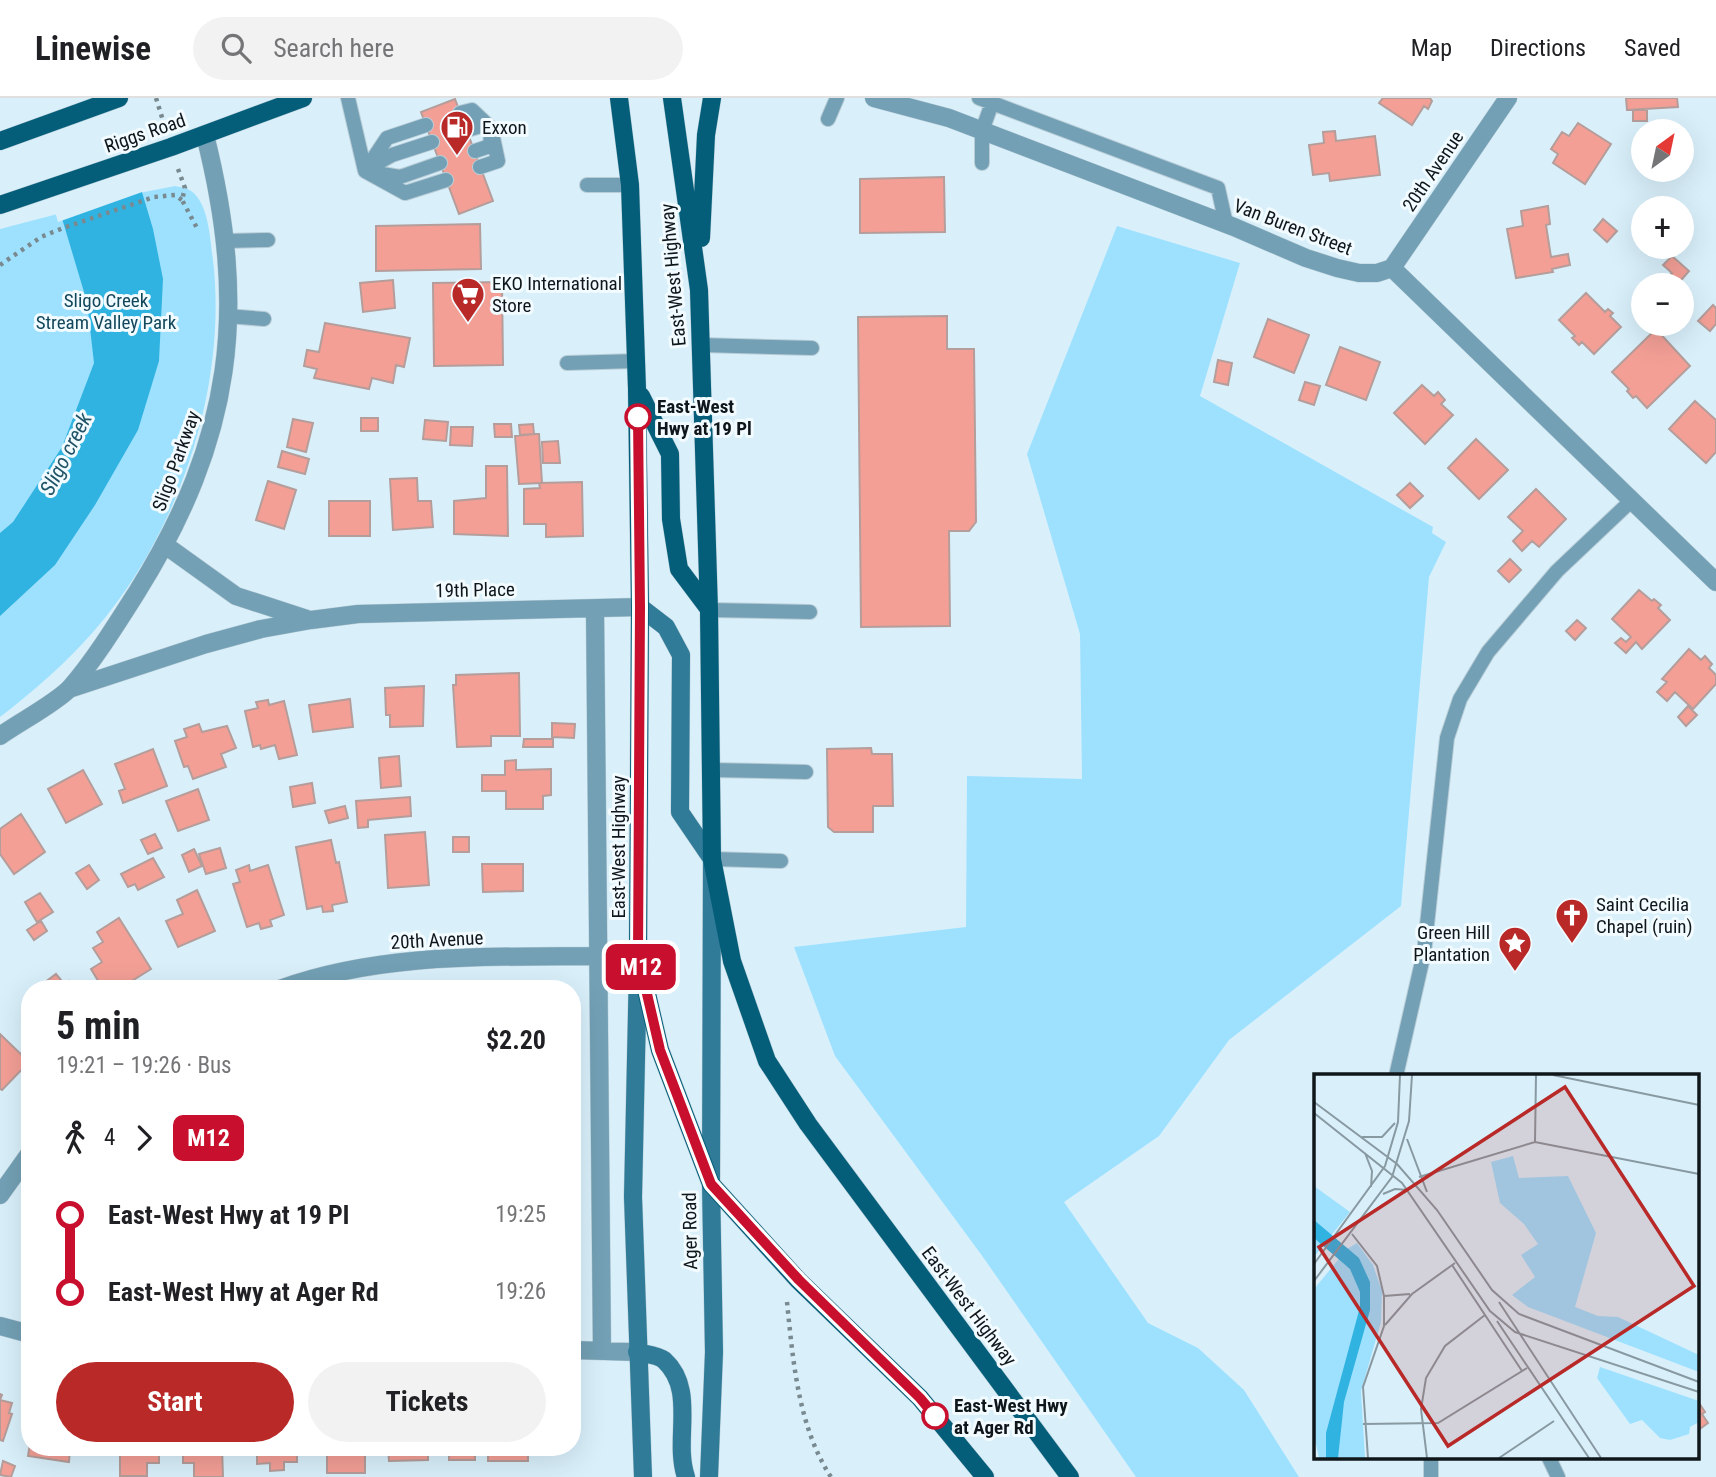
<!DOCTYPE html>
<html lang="en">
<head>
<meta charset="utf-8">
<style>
	:root { --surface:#fff; --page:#f2f2f2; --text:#202124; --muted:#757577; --line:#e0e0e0; --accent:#b82928 }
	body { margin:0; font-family:"Roboto Condensed",sans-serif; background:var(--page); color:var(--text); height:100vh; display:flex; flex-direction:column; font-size:26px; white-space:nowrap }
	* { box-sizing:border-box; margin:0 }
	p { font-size:23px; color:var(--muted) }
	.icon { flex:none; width:38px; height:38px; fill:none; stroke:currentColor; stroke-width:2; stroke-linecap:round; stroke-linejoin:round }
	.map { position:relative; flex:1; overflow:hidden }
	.side { position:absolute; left:21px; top:882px; width:560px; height:476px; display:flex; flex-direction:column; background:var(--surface); border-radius:28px; box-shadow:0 7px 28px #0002 }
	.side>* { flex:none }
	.badge { padding:0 14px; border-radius:10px; font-size:24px; line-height:46px }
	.needle { width:46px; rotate:33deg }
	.controls { position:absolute; left:1631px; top:21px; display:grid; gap:14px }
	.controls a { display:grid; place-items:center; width:63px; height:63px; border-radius:50%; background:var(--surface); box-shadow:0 7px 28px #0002; font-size:35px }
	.map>.badge { position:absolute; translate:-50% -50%; box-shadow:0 0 0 4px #fff }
	.legs { display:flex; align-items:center; gap:10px; height:77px; padding:0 35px; font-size:23px }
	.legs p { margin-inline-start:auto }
	.headline { display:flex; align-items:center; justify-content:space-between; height:119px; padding:0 35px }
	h1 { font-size:38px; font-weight:700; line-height:52px }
	.primary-button { display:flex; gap:14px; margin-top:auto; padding:14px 35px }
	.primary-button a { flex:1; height:80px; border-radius:42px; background:var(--accent); color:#fff; font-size:28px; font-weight:700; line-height:80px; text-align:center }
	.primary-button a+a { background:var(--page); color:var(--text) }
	ul { padding:0 35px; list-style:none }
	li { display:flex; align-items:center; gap:24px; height:77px; font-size:26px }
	li i { display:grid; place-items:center; width:10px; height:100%; margin:0 9px; background:currentColor }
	li i::after { content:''; width:18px; height:18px; margin:-9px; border:5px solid; border-radius:50%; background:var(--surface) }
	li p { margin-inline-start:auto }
	li:first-child i { background:linear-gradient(#0000 50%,currentColor 0) }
	li:last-child i { background:linear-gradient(currentColor 50%,#0000 0) }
	header { display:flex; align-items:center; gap:42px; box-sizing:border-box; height:98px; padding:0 35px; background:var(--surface); border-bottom:2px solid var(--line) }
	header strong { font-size:33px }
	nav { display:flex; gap:38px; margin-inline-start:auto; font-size:24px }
	.search { width:490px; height:63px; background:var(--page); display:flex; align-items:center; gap:18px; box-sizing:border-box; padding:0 24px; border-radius:38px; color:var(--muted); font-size:26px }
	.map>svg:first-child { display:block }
	.green { fill:#9ee1ff }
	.water { fill:#31b3e2 }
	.pier { fill:#d9f0fb }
	.building { fill:#f39f96; stroke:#b49d9a; stroke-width:2 }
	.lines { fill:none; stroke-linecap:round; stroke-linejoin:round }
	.lane-casing { stroke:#b9cdd7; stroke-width:16 }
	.street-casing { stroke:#b9cdd7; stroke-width:19 }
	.secondary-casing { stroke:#b9cdd7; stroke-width:19 }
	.primary-casing { stroke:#b9cdd7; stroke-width:19 }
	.path { stroke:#798990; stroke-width:4.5; stroke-dasharray:3.5 5; stroke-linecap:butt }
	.lane { stroke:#73a0b5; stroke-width:14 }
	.street { stroke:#73a0b5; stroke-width:18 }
	.secondary { stroke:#2f7b98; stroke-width:18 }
	.primary { stroke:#045e7a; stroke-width:18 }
	.line-1-casing { stroke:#fff; stroke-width:16 }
	.line-1 { stroke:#c8102e; stroke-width:10 }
	.stop-1-dot { fill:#fff; stroke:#c8102e; stroke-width:3.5 }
	.labels { text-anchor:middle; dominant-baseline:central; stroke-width:6; stroke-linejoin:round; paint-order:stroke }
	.poi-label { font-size:19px; fill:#0f171b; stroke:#f2fbff; text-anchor:start }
	.street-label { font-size:19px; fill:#0f171b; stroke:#f2fbff }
	.park-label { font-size:19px; fill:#13475b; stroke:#f2fbff }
	.stop-label { font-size:19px; font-weight:bold; fill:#0f171b; stroke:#f2fbff; text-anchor:start }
	.water-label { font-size:21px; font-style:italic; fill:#225468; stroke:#f2fbff }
	.inset-road { fill:none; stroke:#8899a1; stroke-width:2 }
	.view { fill:#b82928; fill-opacity:0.15; stroke:#b82928; stroke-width:3.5 }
	.inset-edge { fill:none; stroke:#0f171b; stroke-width:3.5 }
</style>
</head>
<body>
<header>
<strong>Linewise</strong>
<div class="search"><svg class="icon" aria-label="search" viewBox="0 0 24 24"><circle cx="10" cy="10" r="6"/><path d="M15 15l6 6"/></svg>Search here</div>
<nav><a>Map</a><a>Directions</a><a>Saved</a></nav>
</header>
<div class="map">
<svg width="1716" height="1379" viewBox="0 0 1716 1379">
	<rect width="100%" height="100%" fill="#d9f0fb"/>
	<path class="green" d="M175,88C180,89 187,90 191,93C209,105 210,142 213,162C228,289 178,437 94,533C66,565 34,593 0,619V131L134,96Z
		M1117,128L1240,165L1200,298L1433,429L1432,435L1446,444L1429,479L1401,808L1229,942L1159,1038L1064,1104L1148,1225L1198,1250L1244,1292L1299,1379H1136L983,1159L835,958L794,849L966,829L967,678L1082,681L1080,536L1027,356Z"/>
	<path class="water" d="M26,0H114L153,131L163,181L159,263L138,332L95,407L55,467L0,518V435L13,424L62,349L94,265L87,204Z"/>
	<path class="pier" d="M23,0H117L145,93L58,124Z"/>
	<path class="building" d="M1383,0H1430L1432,3L1428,11L1424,8L1412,27L1379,5Z
		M1626,0H1677L1678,9L1627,12Z
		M455,1L493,103L459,116L421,14Z
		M1633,12H1647V23H1633Z
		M1578,25L1611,46L1585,86L1553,65L1558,56L1551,51L1562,34L1569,38Z
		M1335,33L1336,43L1375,38L1380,77L1330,83L1329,75L1313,77L1309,47L1324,45L1323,34Z
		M944,79L945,134L860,135V81Z
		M1548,108L1550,126L1546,127L1551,159L1568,156L1570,167L1552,171L1553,174L1516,180L1507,131L1523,128L1521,113Z
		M1603,121L1617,133L1607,144L1594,132Z
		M480,126L481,171L376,173V128Z
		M1672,158L1689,173L1677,187H1670L1665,182L1672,175L1663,167Z
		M393,182L395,210L363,214L360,185Z
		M502,184L503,267L434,268L433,185Z
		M1586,195L1605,214L1608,211L1613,215L1610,218L1621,229L1594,256L1582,244L1579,247L1572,240L1575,238L1559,222Z
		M1713,207L1716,210V226L1710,233L1698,223Z
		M947,218V251H974L976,424L969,433H949L950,528L861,529L858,219Z
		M1268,221L1309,237L1294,275L1254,259Z
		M325,225L410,240L404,269L396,267L393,285L372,280L369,291L314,280L317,271L304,268L307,252L319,254Z
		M1656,231L1690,268L1647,310L1636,298L1633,300L1627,293L1629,291L1612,274Z
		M1340,249L1380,264L1366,302L1326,287Z
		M1218,262L1232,265L1228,287L1214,284Z
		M1305,284L1320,288L1314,307L1299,302Z
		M1422,287L1434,298L1438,294L1445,302L1441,306L1453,317L1425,346L1394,315Z
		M1695,303L1716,322V354L1706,365L1669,331Z
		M361,320H378V333H361Z
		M293,321L313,325L306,354L287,349Z
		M425,322L448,324L446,343L423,341Z
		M494,326H511L512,339H495Z
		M533,326L534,336L520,337L519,327Z
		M451,329H473L472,348L450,347Z
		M534,336H539L542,385L519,386L515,338Z
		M1476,341L1508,372L1479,401L1448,370Z
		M558,343L560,365H543L542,344Z
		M282,353L309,361L305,376L278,369Z
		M486,368H507L508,438L454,436V403L486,400Z
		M417,380L418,403H431L433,429L393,432L390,381Z
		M268,383L296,392L284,431L256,422Z
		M582,384L583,438L546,439V426H524V391L540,390L539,385Z
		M1410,385L1423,398L1410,410L1397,397Z
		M1536,391L1566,421L1539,449L1532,443L1522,453L1513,443L1523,433L1508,419Z
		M329,403H370V438H329Z
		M1510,461L1521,472L1509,484L1498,473Z
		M1639,492L1652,503L1654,501L1661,507L1658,510L1670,522L1642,551L1636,544L1626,555L1615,545L1621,540L1626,544L1631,539L1612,521Z
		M1577,522L1586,530L1575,542L1566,533Z
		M1689,551L1701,562L1705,558L1712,566L1709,570L1716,577V586L1693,611L1675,594L1667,603L1657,594L1667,584L1662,581Z
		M519,575L520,638H491V648L457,649L453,587H456V577Z
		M424,588L423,628L390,629V617H386L385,590Z
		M350,601L353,629L313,634L309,607Z
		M268,602L269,607L284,603L297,657L279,661L275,647L261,651L260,647L253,649L245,613L258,610L256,604Z
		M1688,608L1697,617L1686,628L1678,619Z
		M552,625L575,626L574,640L552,639Z
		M199,626L202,634L227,628L236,650L221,656L226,669L193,681L188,668L184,669L175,643L187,639L184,631Z
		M524,641H553V649H523Z
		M871,650L872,656H892L893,708H873V734H834L828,729L827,651Z
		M153,651L167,688L123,705L119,693L125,691L115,666Z
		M399,658L401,688L381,690L379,660Z
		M516,662V672L551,671V697L543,698V711H506V693H482V677H505V663Z
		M83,672L102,706L66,725L48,691Z
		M312,685L315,705L293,709L290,689Z
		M198,691L209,722L178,733L166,703Z
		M410,699L411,718L368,722V729L358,730L356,703Z
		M345,708L348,720L329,725L325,713Z
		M21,716L45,754L14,776L0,756V731Z
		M425,734L429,787L388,790L385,737Z
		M155,736L162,750L148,756L141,742Z
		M453,739H469V754H453Z
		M331,742L336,765L339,764L347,804L332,807L333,813L323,814L322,808L307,811L296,749Z
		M220,750L226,770L206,776L199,756Z
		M194,751L202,768L189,774L182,757Z
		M153,760L164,779L138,792L135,786L128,789L121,776Z
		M482,766H523V793L483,794Z
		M89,767L99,782L87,791L76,775Z
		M249,767L250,773L268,767L284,817L270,822L272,828L261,831L259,825L247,829L233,786L240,784L236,772Z
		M197,792L215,833L178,849L166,823L183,816L177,802Z
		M40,795L53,814L37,824L25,804Z
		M119,820L151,871L119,891H103L91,871L102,864L93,850L103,844L97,834Z
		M41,823L47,833L34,842L27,832Z
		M56,876L65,887L69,883L76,891H36Z
		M0,936L29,964L2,992L0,991Z
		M0,1296L2,1297L0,1302L12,1305L9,1315L12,1316L3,1343L0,1342Z
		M1697,1302L1705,1314L1702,1316L1708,1325L1697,1333Z
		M30,1346V1349H86L85,1352L70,1351L69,1364L28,1358Z
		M120,1349H159V1365H147V1378H120Z
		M183,1349H222L223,1379H194V1365H183Z
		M257,1349H297V1364H284V1372L270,1373V1365L257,1366Z
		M327,1349H365V1375H327Z
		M388,1349H428V1362L389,1363Z
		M449,1349H475V1362H449Z
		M488,1349H528V1363H488Z
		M3,1363L15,1368L11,1379L0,1377Z"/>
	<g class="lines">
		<defs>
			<path id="lane" d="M348,0L365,73L405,95L446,82
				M979,0L1218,90L1226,126
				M460,15L472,12L491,30L498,63L480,69
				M828,21L837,0
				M467,32L481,28L491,30
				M475,53L490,48L491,34
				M982,65V33L992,5
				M369,70L392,57L432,44
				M365,73L387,40L426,27
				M376,75L400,79L440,65
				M587,87H630
				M225,143L268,142
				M227,218L264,221
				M701,247L812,250
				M567,265L636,263
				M709,512L810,514
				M711,672L806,674
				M712,761L781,763
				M1396,978L1424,855L1447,640L1460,601L1488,554L1557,473L1632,402
				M1549,1360L1558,1379
				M1431,1379V1360"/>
			<path id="street" d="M874,0L949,20L1234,129L1306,160L1337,170L1359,175H1377L1392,170L1716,484
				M1392,170L1508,0
				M165,447L236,498L307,521
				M595,511L602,1253
				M69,591L206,546L261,531L311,522L358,516L640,509
				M0,638C18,625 56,605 70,590C93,564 118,524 137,494C233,340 249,212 205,37
				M280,891C382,854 493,859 600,858
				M0,1097L30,1055
				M0,1228L30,1236
				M572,1252L637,1254"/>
			<path id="secondary" d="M640,509L666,529L681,557L680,714L712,761L711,1086L714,1254L709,1379
				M638,868L633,1099L643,1379
				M637,1254C645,1256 658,1257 664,1262C697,1292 673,1341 686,1379"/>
			<path id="primary" d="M619,0L630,87L637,291L640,509L638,857L660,952L711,1086L798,1182L920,1300L985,1379
				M672,0L699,192L709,512L712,761L732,863L767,963L808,1026L1070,1379
				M0,43L119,0
				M0,107L171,49L303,0
				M701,140L706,37L712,0
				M641,298L670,356L671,421L679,471L709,511"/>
		</defs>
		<use href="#lane" class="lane-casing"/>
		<use href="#street" class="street-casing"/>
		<use href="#secondary" class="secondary-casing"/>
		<use href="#primary" class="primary-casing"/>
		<path class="path" d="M156,0L165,29
			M178,71L185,90L182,102L197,130
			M0,167L41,139L63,130L154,99L175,97L182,102
			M787,1204C793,1262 798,1329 831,1379"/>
		<use href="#lane" class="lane"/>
		<use href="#street" class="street"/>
		<use href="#secondary" class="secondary"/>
		<use href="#primary" class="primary"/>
	</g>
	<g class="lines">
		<defs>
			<path id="line-1" d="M638,319L640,509L638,857L660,952L711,1086L799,1182L920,1300L935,1318"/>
		</defs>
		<use href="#line-1" class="line-1-casing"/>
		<use href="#line-1" class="line-1"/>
	</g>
	<defs>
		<symbol id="fuel-pin" viewBox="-11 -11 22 30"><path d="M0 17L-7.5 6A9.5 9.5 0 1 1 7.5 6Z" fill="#b82928" stroke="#f2fbff"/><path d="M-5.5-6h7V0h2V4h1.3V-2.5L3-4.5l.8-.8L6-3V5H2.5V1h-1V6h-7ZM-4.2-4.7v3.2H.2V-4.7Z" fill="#fff"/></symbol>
		<symbol id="supermarket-pin" viewBox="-11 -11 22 30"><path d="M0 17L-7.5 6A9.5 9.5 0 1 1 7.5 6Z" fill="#b82928" stroke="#f2fbff"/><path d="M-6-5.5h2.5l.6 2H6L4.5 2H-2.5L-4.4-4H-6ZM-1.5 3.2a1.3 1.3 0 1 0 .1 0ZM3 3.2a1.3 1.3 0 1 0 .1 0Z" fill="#fff"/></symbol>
		<symbol id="church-pin" viewBox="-11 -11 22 30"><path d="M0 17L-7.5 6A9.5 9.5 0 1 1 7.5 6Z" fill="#b82928" stroke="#f2fbff"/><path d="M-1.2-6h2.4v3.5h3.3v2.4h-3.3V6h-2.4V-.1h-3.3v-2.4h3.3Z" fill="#fff"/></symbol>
		<symbol id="sight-pin" viewBox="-11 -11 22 30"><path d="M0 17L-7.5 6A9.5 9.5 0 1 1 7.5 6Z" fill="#b82928" stroke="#f2fbff"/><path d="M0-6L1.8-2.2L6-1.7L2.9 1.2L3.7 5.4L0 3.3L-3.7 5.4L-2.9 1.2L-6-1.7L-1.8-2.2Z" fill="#fff"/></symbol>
	</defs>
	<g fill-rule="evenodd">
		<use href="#fuel-pin" x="438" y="10" width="38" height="52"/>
		<use href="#supermarket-pin" x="449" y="177" width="38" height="52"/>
		<use href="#church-pin" x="1553" y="798" width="38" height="52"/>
		<use href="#sight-pin" x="1496" y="826" width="38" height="52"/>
	</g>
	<g class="stop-1-dot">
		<circle cx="638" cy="319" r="12"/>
		<circle cx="935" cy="1318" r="12"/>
	</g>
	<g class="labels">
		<g class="poi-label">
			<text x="482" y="29">Exxon</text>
			<text x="492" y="185">EKO International<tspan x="492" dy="22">Store</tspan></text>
			<text x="1596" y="806">Saint Cecilia<tspan x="1596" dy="22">Chapel (ruin)</tspan></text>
			<text x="1490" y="834" text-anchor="end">Green Hill<tspan x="1490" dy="22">Plantation</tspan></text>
		</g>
		<g class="street-label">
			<text transform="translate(145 35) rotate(-19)">Riggs Road</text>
			<text transform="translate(1433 73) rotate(-56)">20th Avenue</text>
			<text transform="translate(1293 129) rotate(21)">Van Buren Street</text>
			<text transform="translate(673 177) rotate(-95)">East-West Highway</text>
			<text transform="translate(176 363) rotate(-70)">Sligo Parkway</text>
			<text transform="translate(475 492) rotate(-1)">19th Place</text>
			<text transform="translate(618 749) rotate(-90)">East-West Highway</text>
			<text transform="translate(437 842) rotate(-3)">20th Avenue</text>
			<text transform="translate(690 1133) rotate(-91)">Ager Road</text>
			<text transform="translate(969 1208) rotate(53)">East-West Highway</text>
		</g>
		<g class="park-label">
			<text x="106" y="202">Sligo Creek<tspan x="106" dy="22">Stream Valley Park</tspan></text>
		</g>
		<g class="stop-label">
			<text x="657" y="308">East-West<tspan x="657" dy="22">Hwy at 19 Pl</tspan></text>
			<text x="954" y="1307">East-West Hwy<tspan x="954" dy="22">at Ager Rd</tspan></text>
		</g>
		<g class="water-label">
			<text transform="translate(66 356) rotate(-63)">Sligo creek</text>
		</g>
	</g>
	<g transform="translate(1314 976)">
		<rect width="385" height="385" fill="#d9f0fb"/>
		<path d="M199,82L205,104L254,102L282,159L261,233L284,242L304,243L385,281V298L214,233L198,221L221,203L207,181L224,170L210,150L186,129L177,88ZM0,112L36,138L0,183ZM43,169L59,191L68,217L67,248L47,317L51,384H5L0,361V215L33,175ZM286,293L385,327V348L376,353L375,360L356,366L346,364L328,346L316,350L283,304Z" fill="#9ee1ff"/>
		<path d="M0,146L45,184L56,208V236L30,328L24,384H12V359L46,233V218L36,195L0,164Z" fill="#31b3e2"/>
		<path class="inset-road" d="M239,1L385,31M0,28L83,90L123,136L178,216L205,240L385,308M0,39L88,109L176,237L201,258L385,318M48,63H68L81,49M93,65L113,118M221,68L222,1M51,79L58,97L57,113M105,103L221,68L385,100M69,120L81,115L94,116M38,160L63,192L70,222V252L49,313L54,384M0,190L71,92L84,48L86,1M138,191L208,297M0,207L78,103L95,47L98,1M70,222L96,220M185,228L287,384M183,247L275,384M71,251L98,220L141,189M49,350L124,349L213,294M113,384L107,335L112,304L131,272L171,241M185,384L240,347"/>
		<path class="view" d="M251,13L380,212L134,372L5,173Z"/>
		<rect width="385" height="385" class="inset-edge"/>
	</g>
</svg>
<div class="controls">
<a><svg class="needle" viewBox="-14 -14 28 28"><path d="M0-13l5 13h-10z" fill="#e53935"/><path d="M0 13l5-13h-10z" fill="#757577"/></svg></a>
<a>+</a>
<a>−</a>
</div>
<b class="badge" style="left:641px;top:869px;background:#c8102e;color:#fff">M12</b>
<section class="side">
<div class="headline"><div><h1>5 min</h1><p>19:21 – 19:26 · Bus</p></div><b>$2.20</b></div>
<div class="legs"><svg class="icon" aria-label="walk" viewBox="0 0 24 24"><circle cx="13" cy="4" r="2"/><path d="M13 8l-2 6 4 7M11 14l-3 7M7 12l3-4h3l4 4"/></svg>4<svg class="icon" aria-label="forward" viewBox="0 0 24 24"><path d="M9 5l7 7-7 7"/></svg><b class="badge" style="background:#c8102e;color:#fff">M12</b></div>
<ul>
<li><i style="color:#c8102e"></i><b>East-West Hwy at 19 Pl</b><p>19:25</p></li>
<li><i style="color:#c8102e"></i><b>East-West Hwy at Ager Rd</b><p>19:26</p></li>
</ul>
<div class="primary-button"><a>Start</a><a>Tickets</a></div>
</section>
</div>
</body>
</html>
